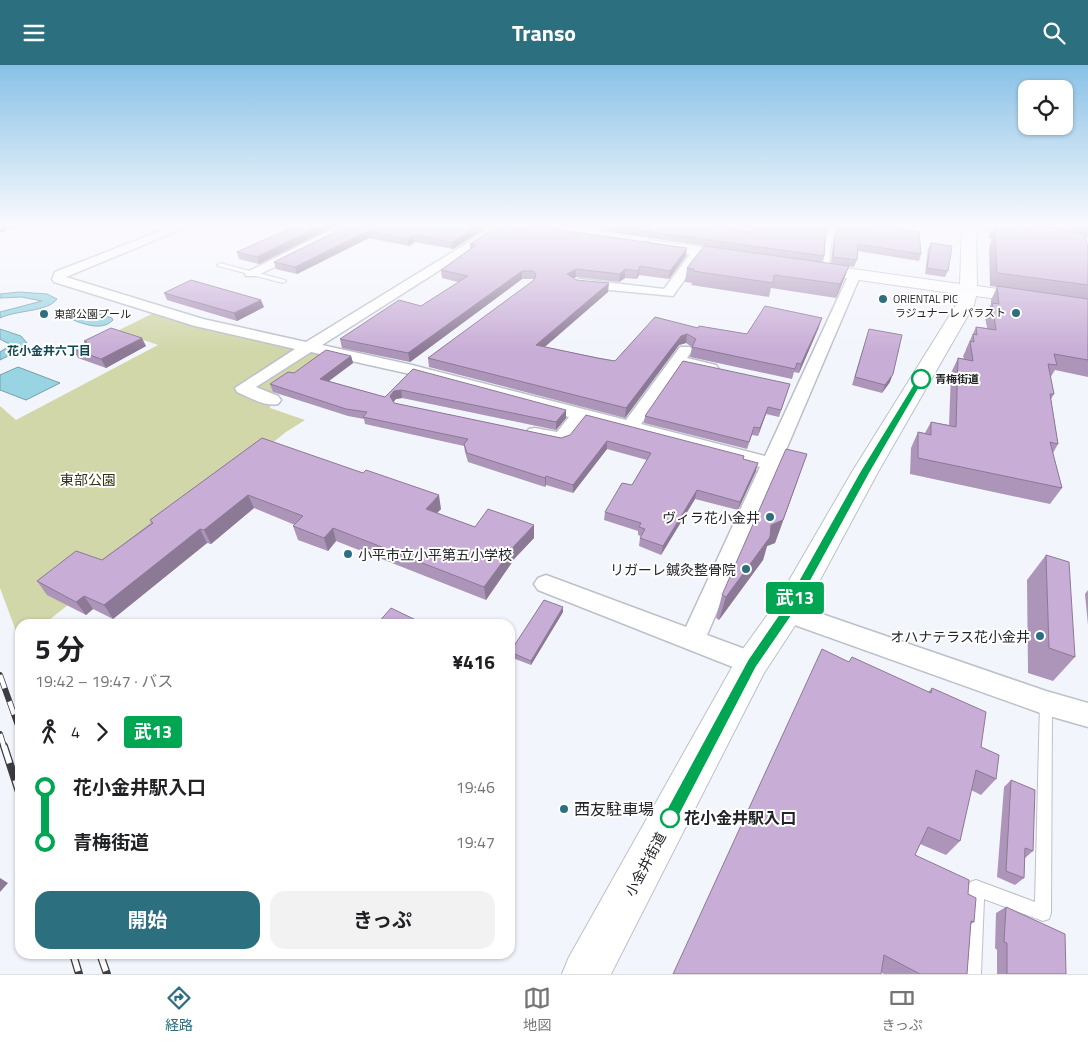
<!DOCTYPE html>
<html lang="ja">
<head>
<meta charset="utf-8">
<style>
	:root { --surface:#fff; --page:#f2f2f2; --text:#202124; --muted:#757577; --line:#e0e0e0; --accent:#2c7080 }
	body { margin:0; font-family:"Titillium Web","Noto Sans JP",sans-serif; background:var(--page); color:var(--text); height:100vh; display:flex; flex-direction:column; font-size:19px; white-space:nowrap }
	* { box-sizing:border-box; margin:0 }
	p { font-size:16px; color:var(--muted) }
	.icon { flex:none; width:28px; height:28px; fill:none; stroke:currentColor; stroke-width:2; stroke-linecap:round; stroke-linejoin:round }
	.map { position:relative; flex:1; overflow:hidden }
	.drawer { position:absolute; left:15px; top:554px; width:500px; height:340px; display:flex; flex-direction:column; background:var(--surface); border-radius:15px; box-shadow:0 1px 4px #0004 }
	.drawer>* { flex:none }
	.badge { padding:0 10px; border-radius:4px; font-size:18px; line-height:32px }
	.buttons { position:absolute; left:1018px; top:15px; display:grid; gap:10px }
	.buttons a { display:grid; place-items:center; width:55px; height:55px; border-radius:10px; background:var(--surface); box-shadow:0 1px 4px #0004; font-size:25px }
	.map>.badge { position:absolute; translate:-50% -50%; box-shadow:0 0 0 2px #fff }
	.legs { display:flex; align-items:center; gap:8px; height:55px; padding:0 20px; font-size:16px }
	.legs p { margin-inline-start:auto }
	.overview { display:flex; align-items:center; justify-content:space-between; height:85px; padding:0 20px }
	h1 { font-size:28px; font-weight:700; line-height:38px }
	.button { display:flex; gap:10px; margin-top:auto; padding:10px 20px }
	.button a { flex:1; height:58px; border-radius:15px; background:var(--accent); color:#fff; font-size:20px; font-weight:700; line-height:58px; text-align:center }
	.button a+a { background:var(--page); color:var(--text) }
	ul { padding:0 20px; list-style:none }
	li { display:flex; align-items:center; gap:18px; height:55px; font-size:19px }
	li i { display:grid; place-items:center; width:8px; height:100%; margin:0 6px; background:currentColor }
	li i::after { content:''; width:12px; height:12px; margin:-6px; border:4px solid; border-radius:50%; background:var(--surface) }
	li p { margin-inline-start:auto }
	li:first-child i { background:linear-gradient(#0000 50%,currentColor 0) }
	li:last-child i { background:linear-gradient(currentColor 50%,#0000 0) }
	header { display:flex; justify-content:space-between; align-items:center; height:65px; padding:0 20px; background:var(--accent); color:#fff; font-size:22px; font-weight:700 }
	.tab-bar { display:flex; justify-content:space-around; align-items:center; height:70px; border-top:1px solid var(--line); background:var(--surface); font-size:14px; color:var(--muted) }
	.tab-bar a { display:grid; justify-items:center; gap:2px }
	.tab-bar .active { color:var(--accent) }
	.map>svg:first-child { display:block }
	.green { fill:#d1d7a9 }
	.water { fill:#98d4e2; stroke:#759faa }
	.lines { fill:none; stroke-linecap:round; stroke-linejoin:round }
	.lane-casing { stroke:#bcc0c9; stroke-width:2 }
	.street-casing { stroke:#bcc0c9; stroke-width:3 }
	.primary-casing { stroke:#bcc0c9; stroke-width:2 }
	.lane { fill:#fff; fill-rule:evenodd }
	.street { fill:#fff; fill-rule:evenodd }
	.primary { fill:#fff; fill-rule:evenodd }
	.rail-far1-casing { stroke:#3c3d42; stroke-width:6 }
	.rail-casing { stroke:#3c3d42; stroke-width:8 }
	.rail-far1 { stroke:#fff; stroke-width:4.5; stroke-dasharray:14; stroke-linecap:butt }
	.rail { stroke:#fff; stroke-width:5.5; stroke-dasharray:18; stroke-linecap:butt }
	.wall { fill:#ac95b8 }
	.shaded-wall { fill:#8c7996 }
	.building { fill:#c8add6; stroke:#8c7996 }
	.line-1 { fill:#00a651; stroke:#fff }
	.poi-dot { fill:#2c7080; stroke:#fff; stroke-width:2 }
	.stop-1-dot { fill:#fff; stroke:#00a651; stroke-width:2.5 }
	.labels { text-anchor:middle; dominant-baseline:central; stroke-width:4; stroke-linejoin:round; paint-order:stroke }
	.far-poi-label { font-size:11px; fill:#232428; stroke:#fff; text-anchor:start }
	.far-stop-label { font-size:11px; font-weight:bold; fill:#232428; stroke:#fff; text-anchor:start }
	.far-neighbourhood-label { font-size:12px; font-weight:bold; fill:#0d4754; stroke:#fff }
	.park-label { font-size:14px; fill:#30330d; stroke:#fff }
	.poi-label { font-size:14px; fill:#232428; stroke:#fff; text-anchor:end }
	.street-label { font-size:14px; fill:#232428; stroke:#fff }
	.near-poi-label { font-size:16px; fill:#232428; stroke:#fff; text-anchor:start }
	.near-stop-label { font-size:16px; font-weight:bold; fill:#232428; stroke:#fff; text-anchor:start }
</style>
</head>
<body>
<header><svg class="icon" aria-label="menu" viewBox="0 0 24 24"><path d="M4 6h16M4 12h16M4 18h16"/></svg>Transo<svg class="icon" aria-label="search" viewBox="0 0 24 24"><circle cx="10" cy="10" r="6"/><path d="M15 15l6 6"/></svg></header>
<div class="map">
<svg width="1088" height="909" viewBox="0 0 1088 909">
	<rect width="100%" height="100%" fill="#f3f5fd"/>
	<path class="green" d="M162,244L329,285L286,316L273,328L270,343L305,355L286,367L44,559H20V577L0,523V341L16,355L158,280L117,266Z"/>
	<path class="water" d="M19,227L47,229L57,234C48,247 16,245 0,253V247L42,236L21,232L0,233V229Z
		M83,244L112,253L113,255C100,268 80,257 65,252Z
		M0,264L21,271L27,278L18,286L0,295V287L11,280L0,274Z
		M18,302L60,318L26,335L0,325V310Z"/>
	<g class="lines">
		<defs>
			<path id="lane" d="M832,159H838L831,178L829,205L826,207L823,205L825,178Z
				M220,198L285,215L286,216L283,218L218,201L217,200Z
				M1046,632L1051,634L1052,638L1051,848L1049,854L1043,856L984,834L981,909H963L968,823L970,817L976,815L1035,837L1040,638L1041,634Z"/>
			<path id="street" d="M178,159H194L66,212L203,254L306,277L490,164H498V168L322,280L412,300L626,355L680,282H690L693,285L687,293L716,300L718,303L710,308L681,301L641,359L765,391L849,209L850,206H860L861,209L707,570L761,590L765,598L761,606L752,609L743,606L538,525L534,519L538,513L546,510L686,562L760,402L585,356C562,384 564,381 529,372L526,368L529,364L535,363L557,367L569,352L410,309L311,287L256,322L278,331L281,335L278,339C265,342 249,332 237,327L235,323L295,284L195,261L54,217L52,214L55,207Z
				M343,159H357L328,176L256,211H246L245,208Z
				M593,159H605L595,174H587L585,172Z
				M969,159C983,159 1016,157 1026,166L1020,169L975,162Z
				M698,183L704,187L673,231L579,222L572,218L579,214L664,224L694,184Z
				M787,537L1046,626L1088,638V662L1046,650L778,554L775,547L778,540Z"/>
			<path id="primary" d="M962,159H976L977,221L1088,237V247L976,231L974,240L878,407L798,556L764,608L611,909H562L569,892L740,588L776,538L852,407L956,240L958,229L810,208L804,206L802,203L804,200L810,198L960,219Z
				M651,175L735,187L743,192L735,197L646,183L643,180L646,177Z"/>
		</defs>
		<use href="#lane" class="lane-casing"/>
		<use href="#street" class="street-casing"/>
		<use href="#primary" class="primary-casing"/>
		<use href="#lane" class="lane"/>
		<use href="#street" class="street"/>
		<use href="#primary" class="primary"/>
		<defs>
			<path id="rail-far1" d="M0,610L20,666
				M0,669L4,682"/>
			<path id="rail" d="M4,681L20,730
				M73,889L79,909
				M100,889L107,909"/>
		</defs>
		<use href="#rail-far1" class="rail-far1-casing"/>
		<use href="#rail" class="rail-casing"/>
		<use href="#rail-far1" class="rail-far1"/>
		<use href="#rail" class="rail"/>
	</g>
	<path class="wall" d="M297,159H339L259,199L239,194L237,187L299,160Z
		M348,159H493L453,184L415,177L409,181L369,173L297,209L276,204L274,197L327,171Z
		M550,159H592L587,164Z
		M754,159H830L825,173L824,191L822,197L831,199L833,178L835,172L868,160L921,189L919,196L858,186L857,195L854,202L849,201L844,214L836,233L771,223L769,232L691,220L692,218L685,217L687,203L712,182L602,166L603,160L716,162L751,167Z
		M993,159H1088V172H1086L1088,183V312L1055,305L1050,313L1054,329L1051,334L1058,379L1053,388L1062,423L1050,439L910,409L911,383L918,367L925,368L931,357L949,360L951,308L958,293L964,294L963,291L966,285V284L976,262L987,263L985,252L991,239V235L997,222L990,221L989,183L992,174H989L990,166Z
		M931,178L948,206L945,212L925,209L928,184Z
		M470,179L686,191L669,214L639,210L637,214L625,213L619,217L576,212L574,214L576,215L608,227L545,282L615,296L698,263L747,269L819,262L799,308L794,307L792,314L690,292L692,282L686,278L679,280L625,353L429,302L428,293L534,215L533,214H522L410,297L342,283L340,274L421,241L458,217L442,213L441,205L470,184Z
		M164,228L264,242L237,256L167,235Z
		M869,264L890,317L882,328L852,320Z
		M84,276L146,281L106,303L78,293L73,284L85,278Z
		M351,291L353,298L329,316L385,332L413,304L566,353L556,365L402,333L396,334L393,337L394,338L561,373L570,370L743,394L756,406L738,445L695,434L661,490L639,481L640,473L641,471L638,470V466L604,455L605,447L632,420L647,395L607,384L573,428L546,420L545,422L468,397L465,387L464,381L365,359L364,354L348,351L273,327L270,319L294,308Z
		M790,319L779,352L766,349L758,371L752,370L747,384L644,358L645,351Z
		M262,373L441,444L437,448L475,462L534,473L515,493L486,535L336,476L328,486L298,475L293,461L295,460L254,443L211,479L207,478L113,554L93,544L86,550L47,530L37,516L102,495L151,458L150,455Z
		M799,412L775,478L767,481L763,495L719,555L716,553L722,530Z
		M1046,490L1075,592L1053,616L1028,608L1027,515Z
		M1088,525V560L1085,529Z
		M563,547L531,600L510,592V587Z
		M849,597L928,627L932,623L981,682L996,714L981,730L971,725L960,776L946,790L920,779L915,790L968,829L974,857L971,859L967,909H884L882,908Z
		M1011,715L1033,786L1025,793L1024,813L1015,820L997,812L1004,722Z
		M1006,842L1066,909H997V885L995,883L996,848Z"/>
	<path class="shaded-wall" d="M5,159H27L0,168V161Z
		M324,159H339L259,199L257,192Z
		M482,159H493L453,184L452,177Z
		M588,159H592L587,164Z
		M368,166L369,173L297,209L295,202Z
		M414,170L415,177L409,181L408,174Z
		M687,183L686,191L669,214L670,206Z
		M640,201L639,210L637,214L638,206Z
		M849,201L844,214L836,233L840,219Z
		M576,204V212L567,217V209Z
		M625,204V213L619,217L620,209Z
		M522,206V214L410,297L408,288Z
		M609,218L608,227L536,289V280Z
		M261,235L264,242L237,256L234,248Z
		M822,253L819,262L799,308L801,299Z
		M687,269L686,278L679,280L625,353L626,343L681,271Z
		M142,273L146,281L106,303L101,294Z
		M351,291L353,298L322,321L320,314Z
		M893,309L890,317L882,328L885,320Z
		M401,325L402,333L396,334L392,339L390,331L394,326Z
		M768,342L766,349L758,371L760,363Z
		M566,345V353L556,365V357Z
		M607,376V384L573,428V420Z
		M807,389L775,478L767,481L763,495L719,555L726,532L771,460Z
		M758,398L756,406L738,445L740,437Z
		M546,411V420L545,422V413Z
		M697,425L695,434L661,490L663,481Z
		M248,430L254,443L211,479L204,465Z
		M439,430L441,444L428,457L426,444Z
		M534,460V473L515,493L486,535L484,522L515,480Z
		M333,463L336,476L328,486L324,473Z
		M200,464L207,478L113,554L104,540Z
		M84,531L93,544L86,550L76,537Z
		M563,542V547L531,600V596Z
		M0,813L8,818L0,827Z"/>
	<path class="building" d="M300,159H324L257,192L237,187Z
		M348,159H482L452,177L414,170L408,174L368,166L295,202L274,197L327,171Z
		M501,159H517L687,183L670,206L640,201L638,206L625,204L620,209L576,204L567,209L576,215L609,218L536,280L597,293L615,296L655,252L698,263L699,261L747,269L765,241L822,253L801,299L797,298L795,304L692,282L696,274L687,269L681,271L626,343L428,293L534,215L536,209L533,206H522L408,288L340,274L399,235L421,241L468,211L441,205L476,180L470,179Z
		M603,159H716L714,162L751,167L754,159H829L825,171L824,191L603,160Z
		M839,159H869L868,160L919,167L921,189L858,179L857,195L833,192L835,172Z
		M995,159H1024L1085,169L1088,183V220L997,208L995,171L998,162H995Z
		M931,178L952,181L948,206L927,203Z
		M704,181L849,201L840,219L774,210L773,218L693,206L694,204L687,203Z
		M191,215L261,235L234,248L164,228Z
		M997,221L1088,234V295L1054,289L1057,300L1048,299L1054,329H1050L1058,379L1050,377L1062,423L918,393V367L931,370V357L956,362L958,293L973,296L970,276L974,277L973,269L977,270L976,262L996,265L992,238L999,239Z
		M111,263L142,273L101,294L73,284L87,277L84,276Z
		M869,264L902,270L893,309L885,320L855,312Z
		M326,285L351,291L320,314L385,332L413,304L566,345L556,357L401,325L394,326L390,331L394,338L561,373L570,370L586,350L744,391L743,394L758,398L740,437L697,425L663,481L640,473L645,464L639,462L641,458L605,447L622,418L632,420L651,388L607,376L573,420L546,411L545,413L467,388L464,379L468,374L363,352L367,347L346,344L270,319L288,307L294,308Z
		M683,296L790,319L781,345L768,342L760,363L754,362L749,377L645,351Z
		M262,373L363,408L366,405L439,430L426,444L475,462L488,444L534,460L515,480L484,522L333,463L324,473L293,461L303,451L248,430L204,465L200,464L104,540L84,531L76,537L37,516L76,486L102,495L153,458L150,455Z
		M786,384L807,389L783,455L771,460L770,472L726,532L722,530Z
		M1046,490L1069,497L1075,592L1049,583Z
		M544,535L563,542L531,596L510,587Z
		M391,543L424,559H377Z
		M822,584L849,597L852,592L931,628L932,623L986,647L981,682L999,690L996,714L976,705L960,776L928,762L915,790L969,815L968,829L976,833L974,857L971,856L967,909H920L884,890L881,909H673Z
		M1011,715L1035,725L1033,786L1025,783L1024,813L1006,806Z
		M1006,842L1065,869L1066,909H1007V878L1004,877Z"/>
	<linearGradient id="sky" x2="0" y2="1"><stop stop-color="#88c1e6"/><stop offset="0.56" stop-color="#fafafe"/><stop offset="1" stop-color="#fafafe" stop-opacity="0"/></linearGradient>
	<rect width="1088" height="286" fill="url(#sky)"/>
	<path class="line-1" d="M921,311L924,314L870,407L791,551L756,602L675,758L670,760L665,758L662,753L665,748L748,595L783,544L860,407L917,314Z"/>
	<g class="poi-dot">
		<circle cx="883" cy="234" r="5"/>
		<circle cx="1016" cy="248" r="5"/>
		<circle cx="44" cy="249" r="5"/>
		<circle cx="770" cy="452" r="5"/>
		<circle cx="348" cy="489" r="5"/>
		<circle cx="746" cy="504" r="5"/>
		<circle cx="1040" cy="571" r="5"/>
		<circle cx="564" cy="744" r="5"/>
	</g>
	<g class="stop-1-dot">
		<circle cx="921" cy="314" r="9"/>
		<circle cx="670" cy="753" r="9"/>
	</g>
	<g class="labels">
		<g class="far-poi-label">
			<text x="893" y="234">ORIENTAL PIC</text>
			<text x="1006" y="248" text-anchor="end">ラジュナーレ パラスト</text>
			<text x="54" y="249">東部公園プール</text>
		</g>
		<g class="far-stop-label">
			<text x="935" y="314">青梅街道</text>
		</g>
		<g class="far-neighbourhood-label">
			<text x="49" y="285">花小金井六丁目</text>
		</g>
		<g class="park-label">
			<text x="88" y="414">東部公園</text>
		</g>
		<g class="poi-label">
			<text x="760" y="452">ヴィラ花小金井</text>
			<text x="358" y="489" text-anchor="start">小平市立小平第五小学校</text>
			<text x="736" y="504">リガーレ鍼灸整骨院</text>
			<text x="1030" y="571">オハナテラス花小金井</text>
		</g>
		<g class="street-label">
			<text transform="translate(645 799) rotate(-62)">小金井街道</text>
		</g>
		<g class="near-poi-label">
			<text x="574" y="744">西友駐車場</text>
		</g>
		<g class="near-stop-label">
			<text x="684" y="753">花小金井駅入口</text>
		</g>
	</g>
</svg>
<div class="buttons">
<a><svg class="icon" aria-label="locate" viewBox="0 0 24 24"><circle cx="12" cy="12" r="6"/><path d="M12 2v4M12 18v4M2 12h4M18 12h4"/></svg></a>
</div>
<b class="badge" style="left:795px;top:533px;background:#00a651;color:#fff">武13</b>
<section class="drawer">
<div class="overview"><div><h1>5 分</h1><p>19:42 – 19:47 · バス</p></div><b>¥416</b></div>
<div class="legs"><svg class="icon" aria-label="walk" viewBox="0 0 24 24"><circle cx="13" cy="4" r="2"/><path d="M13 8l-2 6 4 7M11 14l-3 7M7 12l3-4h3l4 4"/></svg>4<svg class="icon" aria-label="forward" viewBox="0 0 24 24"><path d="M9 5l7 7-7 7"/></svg><b class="badge" style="background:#00a651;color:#fff">武13</b></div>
<ul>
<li><i style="color:#00a651"></i><b>花小金井駅入口</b><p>19:46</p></li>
<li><i style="color:#00a651"></i><b>青梅街道</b><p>19:47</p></li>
</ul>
<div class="button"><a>開始</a><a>きっぷ</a></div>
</section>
</div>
<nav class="tab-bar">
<a class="active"><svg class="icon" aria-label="directions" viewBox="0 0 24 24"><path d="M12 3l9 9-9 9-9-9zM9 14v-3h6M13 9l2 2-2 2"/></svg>経路</a>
<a><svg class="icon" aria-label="map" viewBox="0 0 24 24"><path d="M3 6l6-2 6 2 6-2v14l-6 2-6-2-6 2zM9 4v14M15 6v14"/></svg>地図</a>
<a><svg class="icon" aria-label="tickets" viewBox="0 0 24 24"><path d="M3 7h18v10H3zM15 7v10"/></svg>きっぷ</a>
</nav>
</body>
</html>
